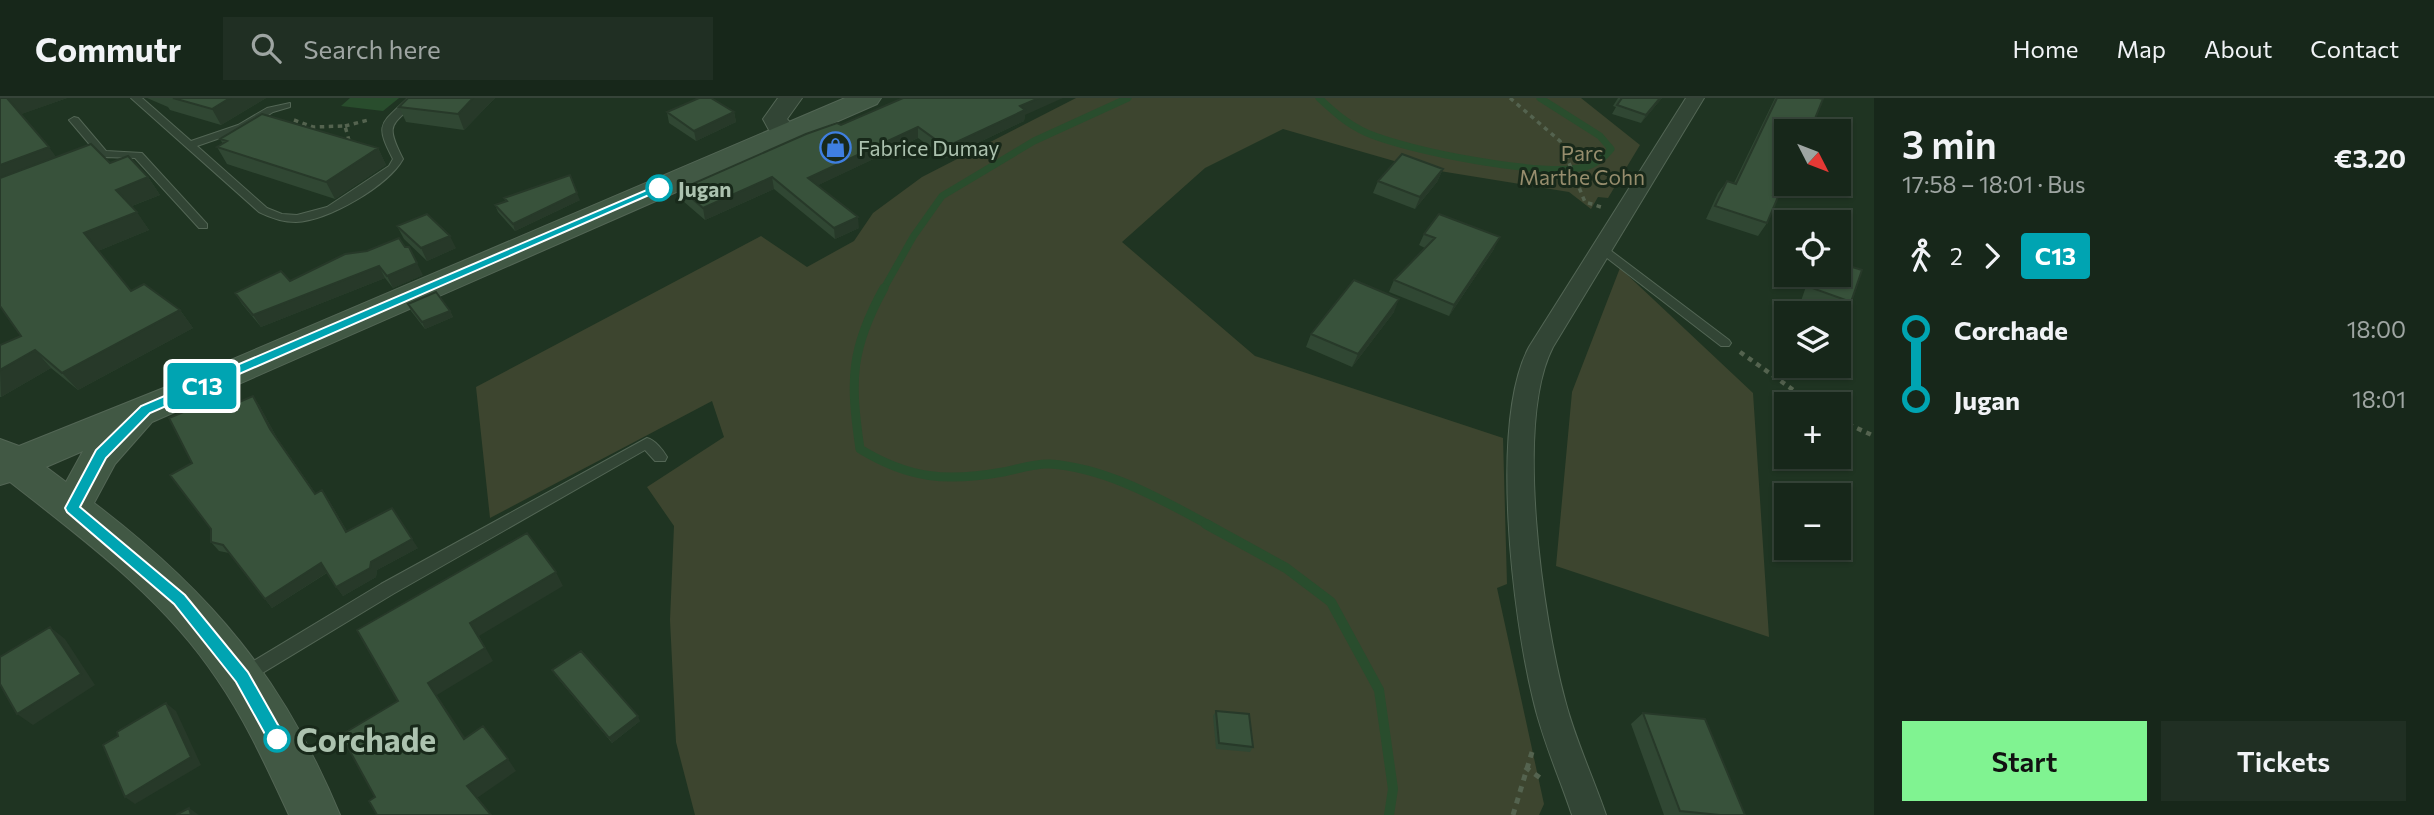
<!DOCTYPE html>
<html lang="en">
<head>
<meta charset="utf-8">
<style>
	:root { --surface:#17271a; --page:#202f23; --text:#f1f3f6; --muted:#9ea5a2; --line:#364439; --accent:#80f391 }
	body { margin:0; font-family:Commissioner,sans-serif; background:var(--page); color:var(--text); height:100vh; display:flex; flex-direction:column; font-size:26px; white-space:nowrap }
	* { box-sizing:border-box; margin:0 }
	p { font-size:23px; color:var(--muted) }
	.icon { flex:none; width:38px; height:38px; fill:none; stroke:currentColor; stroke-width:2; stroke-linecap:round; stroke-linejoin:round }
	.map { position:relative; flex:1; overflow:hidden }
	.panel { display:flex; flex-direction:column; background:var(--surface); width:560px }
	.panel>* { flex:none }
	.badge { padding:0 14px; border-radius:5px; font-size:24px; line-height:46px }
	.needle { width:46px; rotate:132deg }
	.tools { position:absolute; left:1774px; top:21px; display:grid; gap:14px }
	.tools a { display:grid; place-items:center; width:77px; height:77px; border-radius:0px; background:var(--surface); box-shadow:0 2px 5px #0004,0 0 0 2px var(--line); font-size:35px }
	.map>.badge { position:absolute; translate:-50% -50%; box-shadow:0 0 0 4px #fff }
	.legs { display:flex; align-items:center; gap:10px; height:77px; padding:0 28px; font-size:23px }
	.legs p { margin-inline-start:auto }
	.head { display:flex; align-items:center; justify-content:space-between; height:119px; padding:0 28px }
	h1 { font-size:38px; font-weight:600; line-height:52px }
	.primary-button { display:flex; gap:14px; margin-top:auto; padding:14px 28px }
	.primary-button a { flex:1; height:80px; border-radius:0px; background:var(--accent); color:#111; font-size:28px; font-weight:600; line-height:80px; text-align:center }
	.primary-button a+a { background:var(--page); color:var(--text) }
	ul { padding:0 28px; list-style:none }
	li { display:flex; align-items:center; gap:24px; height:70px; font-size:26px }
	li i { display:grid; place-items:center; width:10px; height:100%; margin:0 9px; background:currentColor }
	li i::after { content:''; width:18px; height:18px; margin:-9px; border:5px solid; border-radius:50%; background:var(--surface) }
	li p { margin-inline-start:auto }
	li:first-child i { background:linear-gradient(#0000 50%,currentColor 0) }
	li:last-child i { background:linear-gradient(currentColor 50%,#0000 0) }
	header { display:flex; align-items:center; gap:42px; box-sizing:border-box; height:98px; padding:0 35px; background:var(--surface); border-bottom:2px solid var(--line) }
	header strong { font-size:33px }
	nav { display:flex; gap:38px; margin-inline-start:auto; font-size:24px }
	.search { width:490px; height:63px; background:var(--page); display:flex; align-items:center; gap:18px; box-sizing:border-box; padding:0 24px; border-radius:0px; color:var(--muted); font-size:26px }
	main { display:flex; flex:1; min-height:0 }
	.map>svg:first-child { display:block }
	.green { fill:#3d452f }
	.water { fill:#294d2d }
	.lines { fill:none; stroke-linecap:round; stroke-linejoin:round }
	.stream-far2 { stroke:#294d2d; stroke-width:7 }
	.stream-far1 { stroke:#294d2d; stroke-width:9 }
	.stream { stroke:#294d2d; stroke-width:10 }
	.service-casing { stroke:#536655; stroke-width:2 }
	.minor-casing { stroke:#536655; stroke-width:2 }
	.tertiary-casing { stroke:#536655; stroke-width:2 }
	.secondary-casing { stroke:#536655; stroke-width:2 }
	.path-far2 { stroke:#54634f; stroke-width:3.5; stroke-dasharray:4.5 4.5; stroke-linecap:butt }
	.path-far1 { stroke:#54634f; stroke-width:4.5; stroke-dasharray:5 5; stroke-linecap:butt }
	.path { stroke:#54634f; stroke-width:5; stroke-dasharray:6 6; stroke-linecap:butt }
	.service { fill:#324535; fill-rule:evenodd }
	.minor { fill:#324535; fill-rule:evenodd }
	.tertiary { fill:#324535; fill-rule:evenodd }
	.secondary { fill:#415844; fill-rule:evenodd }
	.wall { fill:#304733 }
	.shaded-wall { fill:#273929 }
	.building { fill:#38523b; stroke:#273929; stroke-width:2 }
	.line-1 { fill:#00a4b2; stroke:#fff; stroke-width:2 }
	.stop-1-dot { fill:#fff; stroke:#00a4b2; stroke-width:3.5 }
	.labels { text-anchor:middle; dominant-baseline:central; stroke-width:6; stroke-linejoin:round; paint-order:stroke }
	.far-poi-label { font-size:21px; fill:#acc2af; stroke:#18291a; text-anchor:start }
	.far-park-label { font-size:21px; fill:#968d6d; stroke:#18291a }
	.far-stop-label { font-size:21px; font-weight:bold; fill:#acc2af; stroke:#18291a; text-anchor:start }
	.near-stop-label { font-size:32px; font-weight:bold; fill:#acc2af; stroke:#18291a; text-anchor:start }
</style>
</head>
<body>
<header>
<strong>Commutr</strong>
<div class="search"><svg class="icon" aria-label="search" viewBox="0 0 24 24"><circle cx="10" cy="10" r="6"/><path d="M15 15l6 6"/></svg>Search here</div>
<nav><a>Home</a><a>Map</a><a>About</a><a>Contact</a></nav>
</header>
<main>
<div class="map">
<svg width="1874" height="717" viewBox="0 0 1874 717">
	<rect width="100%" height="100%" fill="#1f3422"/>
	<path class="green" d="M1076,0H1581L1640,47L1608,100L1598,99L1591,111L1569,94L1415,69L1283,31L1205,70L1122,144L1255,258L1503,340L1507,486L1497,490L1544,706L1539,717H695L676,644L670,522L674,428L647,389L724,339L712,303L490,420L476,289L761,138L807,169L854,143L873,115L922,79Z
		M1620,170L1753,295L1769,539L1556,468L1572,294Z"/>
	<path class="water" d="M350,0H399L383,13L341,8Z"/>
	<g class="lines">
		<path class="stream-far2" d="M1319,0C1334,14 1347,26 1367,35C1409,53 1541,79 1585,69C1596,66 1604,60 1611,51L1600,38L1540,0
			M883,192L913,139L942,98L1034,43L1128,0"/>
		<path class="stream-far1" d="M884,190C850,251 850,283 860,351C909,381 947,384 1003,374C1018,371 1036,365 1050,366C1107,370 1160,401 1209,427"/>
		<path class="stream" d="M1206,426L1286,470L1331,504L1379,592L1393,691L1389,717"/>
		<defs>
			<path id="service" d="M131,0H142L191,43L238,27L267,10L290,5V9L273,14L246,31L197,48L267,110L282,116L297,117L327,109L389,68L393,61C374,25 381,26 408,0H419C394,29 383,22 403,61C388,88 328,123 296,124C283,124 271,120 259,114Z
				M74,19L78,20L106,53L142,55L207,126V130H199L135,60L104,59L88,66H80V62L97,55L69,22Z
				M1602,146L1729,242L1731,245L1729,248H1721L1598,153V147Z
				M647,340C655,342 663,352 667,359L665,363H655L645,352L393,496L249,583L243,585L237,583L235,578L237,573L381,486Z"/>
			<path id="minor" d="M1686,0H1704L1553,249C1514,324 1543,520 1565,602C1575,641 1593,679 1606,717H1572C1559,678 1542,641 1533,601C1513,519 1489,324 1529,249Z"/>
			<path id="tertiary" d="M778,0H802L787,21L799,35L796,40H778L769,32L763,21Z"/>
			<path id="secondary" d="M845,0H881L877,6L152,324L115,366L94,405C212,495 283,580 340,717H289C267,670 246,623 217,581C164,501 84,442 10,384L0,387V341L19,348L191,279ZM83,353L66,384L46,369Z"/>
		</defs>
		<use href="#service" class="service-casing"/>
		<use href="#minor" class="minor-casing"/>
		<use href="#tertiary" class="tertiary-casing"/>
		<use href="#secondary" class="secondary-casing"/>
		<path class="path-far2" d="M1510,0L1560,43L1585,104L1601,109
			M294,22L313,29L345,28L350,46
			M345,28L368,22"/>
		<path class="path-far1" d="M1740,254L1813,306
			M1839,322L1874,338"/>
		<path class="path" d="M1525,669L1543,682
			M1513,717L1532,654"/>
		<use href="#service" class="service"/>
		<use href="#minor" class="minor"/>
		<use href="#tertiary" class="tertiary"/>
		<use href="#secondary" class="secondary"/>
	</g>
	<path class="wall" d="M0,0H67L21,16L56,59L110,65L148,79L160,97L132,108L149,132L98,153L131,193L180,212L193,230L78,292L51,270L1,299H0V247L21,238L1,209L0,210Z
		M147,0H266L221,27L170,12L168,9Z
		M495,0L464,32L406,24L399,9Z
		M1618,0H1662L1641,25L1612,16L1616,9L1613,8Z
		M1775,0H1819L1787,33L1767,125L1758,138L1706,121L1718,95L1727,83L1734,85Z
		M667,14H734L736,24L696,43L669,25Z
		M1025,17L1024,23L946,60L918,40L818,87L859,130L835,141L774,91L705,122L683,103L681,91L841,27Z
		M220,41L378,50L386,67L335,101L227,66L217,49L223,46Z
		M1443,71L1437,84L1415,111L1373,95L1378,83Z
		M504,100L580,102L515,133L498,114L495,107L505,103Z
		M397,128L456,150L427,163L404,141Z
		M1424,136L1494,151L1449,218L1389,194L1394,182L1425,150L1419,147Z
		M345,156L423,177L393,190L385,180L261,229L242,206L235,195L290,183Z
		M1810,177H1839L1851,204L1840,217L1839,215H1834L1801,203Z
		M408,206L450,213L453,219L425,231L411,213Z
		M1394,214L1352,269L1306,249L1311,236Z
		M253,298L259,307L277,340L316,396L322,392L328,401L347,433L418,450L377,472L376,479L343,498L327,475L272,510L229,455L219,453L211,444V431L238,305Z
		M552,572L640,623L612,645L556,578Z
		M1216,613L1253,649L1250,654L1216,651L1213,618Z
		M1643,615L1745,717H1664L1631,626Z"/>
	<path class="shaded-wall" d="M6,0H67L19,17Z
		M230,0H266L221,27L212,11Z
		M473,0H495L464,32L458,16Z
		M1039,0H1063L1025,17L1024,23L946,60V49L1020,8Z
		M1660,0H1662L1641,25L1646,17Z
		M734,14L736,24L696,43L694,33Z
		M918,29V40L810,91L808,80Z
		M49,49L61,66L0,90V67Z
		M378,50L386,67L335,101L326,84Z
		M1443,71L1437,84L1415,111L1420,99Z
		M148,79L160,97L129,109L116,92Z
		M772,79L774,91L705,122L703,110Z
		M577,95L580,102L515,133L513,126Z
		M137,114L149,132L98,153L84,135Z
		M858,119L859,130L835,141L834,130Z
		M450,138L456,150L427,163L421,150Z
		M1500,139L1494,151L1449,218L1454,207Z
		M417,165L423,177L393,190L387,178Z
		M379,168L385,180L261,229L253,217Z
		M1399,201L1394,214L1352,269L1358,256Z
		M180,212L193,230L78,292L62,275Z
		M450,213L453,219L425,231L422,224Z
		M35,252L51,270L1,299L0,272Z
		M253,298L259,307L277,340L270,331Z
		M322,392L328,401L352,442L346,434Z
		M412,441L418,450L377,472L376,479L343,498L336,489L371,464Z
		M321,465L328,474L272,510L265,501Z
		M556,474L563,488L479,538L493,563L437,597L474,653L464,641L428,585L470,525Z
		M50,529L65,541L95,587L33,627L17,616Z
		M166,605L176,613L201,667L135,706L125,699Z
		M638,618L640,623L612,645L609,640Z
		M508,661L516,673L477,700L467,688Z
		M189,710L199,717H191Z"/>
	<path class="building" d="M0,0H7L49,49L0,67Z
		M173,0H230L212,11Z
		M408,0H473L458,16L399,9Z
		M699,0H711L734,14L694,33L667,14Z
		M903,0H1039L1020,8L1025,12L946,49L918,29L808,80L858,119L834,130L772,79L703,110L681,91L806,36L837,25L841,27Z
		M1620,0H1660L1646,17L1617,7L1622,0Z
		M1777,0H1819L1823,1L1810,33H1787V66L1773,97L1778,99L1767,125L1715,108L1727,83L1736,86Z
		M262,16L378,50L326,84L217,49L227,43L220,41Z
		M91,46L110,65L128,58L148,79L116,92L137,114L84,135L131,193L144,186L180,212L62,275L35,252L0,272V247L21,238L0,208V80Z
		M1402,56L1443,71L1420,99L1378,83Z
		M570,77L577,95L513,126L495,107L507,103L504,100Z
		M427,116L450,138L421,150L397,128Z
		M1439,116L1500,139L1454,207L1394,182L1435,140L1424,136Z
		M399,140L405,149H409L417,165L387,178L379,168L253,217L235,195L281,173L290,183L345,156L367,153Z
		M1839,165L1862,172L1851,204L1812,190L1816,177H1839Z
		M1354,182L1399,201L1358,256L1311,236Z
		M436,194L450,213L422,224L408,206Z
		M231,294L237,305L253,298L270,331L315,396L322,392L346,434L392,410L412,441L371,464L370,470L336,489L321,465L265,501L223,447L211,444V431L170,377L192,365L169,320Z
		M527,435L556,474L470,525L485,550L428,585L464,641L483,628L508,661L467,688L491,717H377L369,703L375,699L341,637L398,603L357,532Z
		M50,529L81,576L17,616L0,586V559Z
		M581,553L638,618L609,640L552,572Z
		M166,605L191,659L125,699L103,647L118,638L117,634Z
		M1216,613L1249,616L1253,649L1219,645Z
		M1643,615L1705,621L1745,717H1720L1680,713Z
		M189,710L191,717H176Z"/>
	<path class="line-1" d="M656,88L665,90L150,315L106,360L80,409L185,497L248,574L286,641L283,647H271L236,584L174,506L67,414L65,410L96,352L141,308Z"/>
	<defs>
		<symbol id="shop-ring" viewBox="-11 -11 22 22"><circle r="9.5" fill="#18291a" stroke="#3f7fe0" stroke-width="1.5"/><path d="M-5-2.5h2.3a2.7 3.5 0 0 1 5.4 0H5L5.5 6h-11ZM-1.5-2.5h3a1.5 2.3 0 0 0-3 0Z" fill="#3f7fe0"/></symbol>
	</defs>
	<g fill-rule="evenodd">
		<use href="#shop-ring" x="818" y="32" width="35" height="35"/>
	</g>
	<g class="stop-1-dot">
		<circle cx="659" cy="90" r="12"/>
		<circle cx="277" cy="641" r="12"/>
	</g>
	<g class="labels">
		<g class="far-poi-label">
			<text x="858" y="49">Fabrice Dumay</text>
		</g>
		<g class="far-park-label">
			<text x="1582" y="54">Parc<tspan x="1582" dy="24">Marthe Cohn</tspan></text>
		</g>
		<g class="far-stop-label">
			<text x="678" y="90">Jugan</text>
		</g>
		<g class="near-stop-label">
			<text x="296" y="641">Corchade</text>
		</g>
	</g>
</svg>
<div class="tools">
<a><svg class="needle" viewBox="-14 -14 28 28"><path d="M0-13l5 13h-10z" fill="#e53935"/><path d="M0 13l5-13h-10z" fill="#9ea5a2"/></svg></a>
<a><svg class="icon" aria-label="locate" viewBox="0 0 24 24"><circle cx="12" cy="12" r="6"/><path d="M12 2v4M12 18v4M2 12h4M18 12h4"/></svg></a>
<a><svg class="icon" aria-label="layers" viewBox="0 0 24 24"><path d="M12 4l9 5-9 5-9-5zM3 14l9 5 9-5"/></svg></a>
<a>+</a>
<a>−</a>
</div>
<b class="badge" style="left:202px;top:288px;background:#00a4b2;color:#fff">C13</b>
</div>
<section class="panel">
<div class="head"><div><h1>3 min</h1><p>17:58 – 18:01 · Bus</p></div><b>€3.20</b></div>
<div class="legs"><svg class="icon" aria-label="walk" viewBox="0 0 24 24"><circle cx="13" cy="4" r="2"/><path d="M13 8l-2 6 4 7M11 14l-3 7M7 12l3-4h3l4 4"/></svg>2<svg class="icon" aria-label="forward" viewBox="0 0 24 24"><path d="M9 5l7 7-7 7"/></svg><b class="badge" style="background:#00a4b2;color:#fff">C13</b></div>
<ul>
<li><i style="color:#00a4b2"></i><b>Corchade</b><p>18:00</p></li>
<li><i style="color:#00a4b2"></i><b>Jugan</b><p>18:01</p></li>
</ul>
<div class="primary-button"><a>Start</a><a>Tickets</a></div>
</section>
</main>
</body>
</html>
